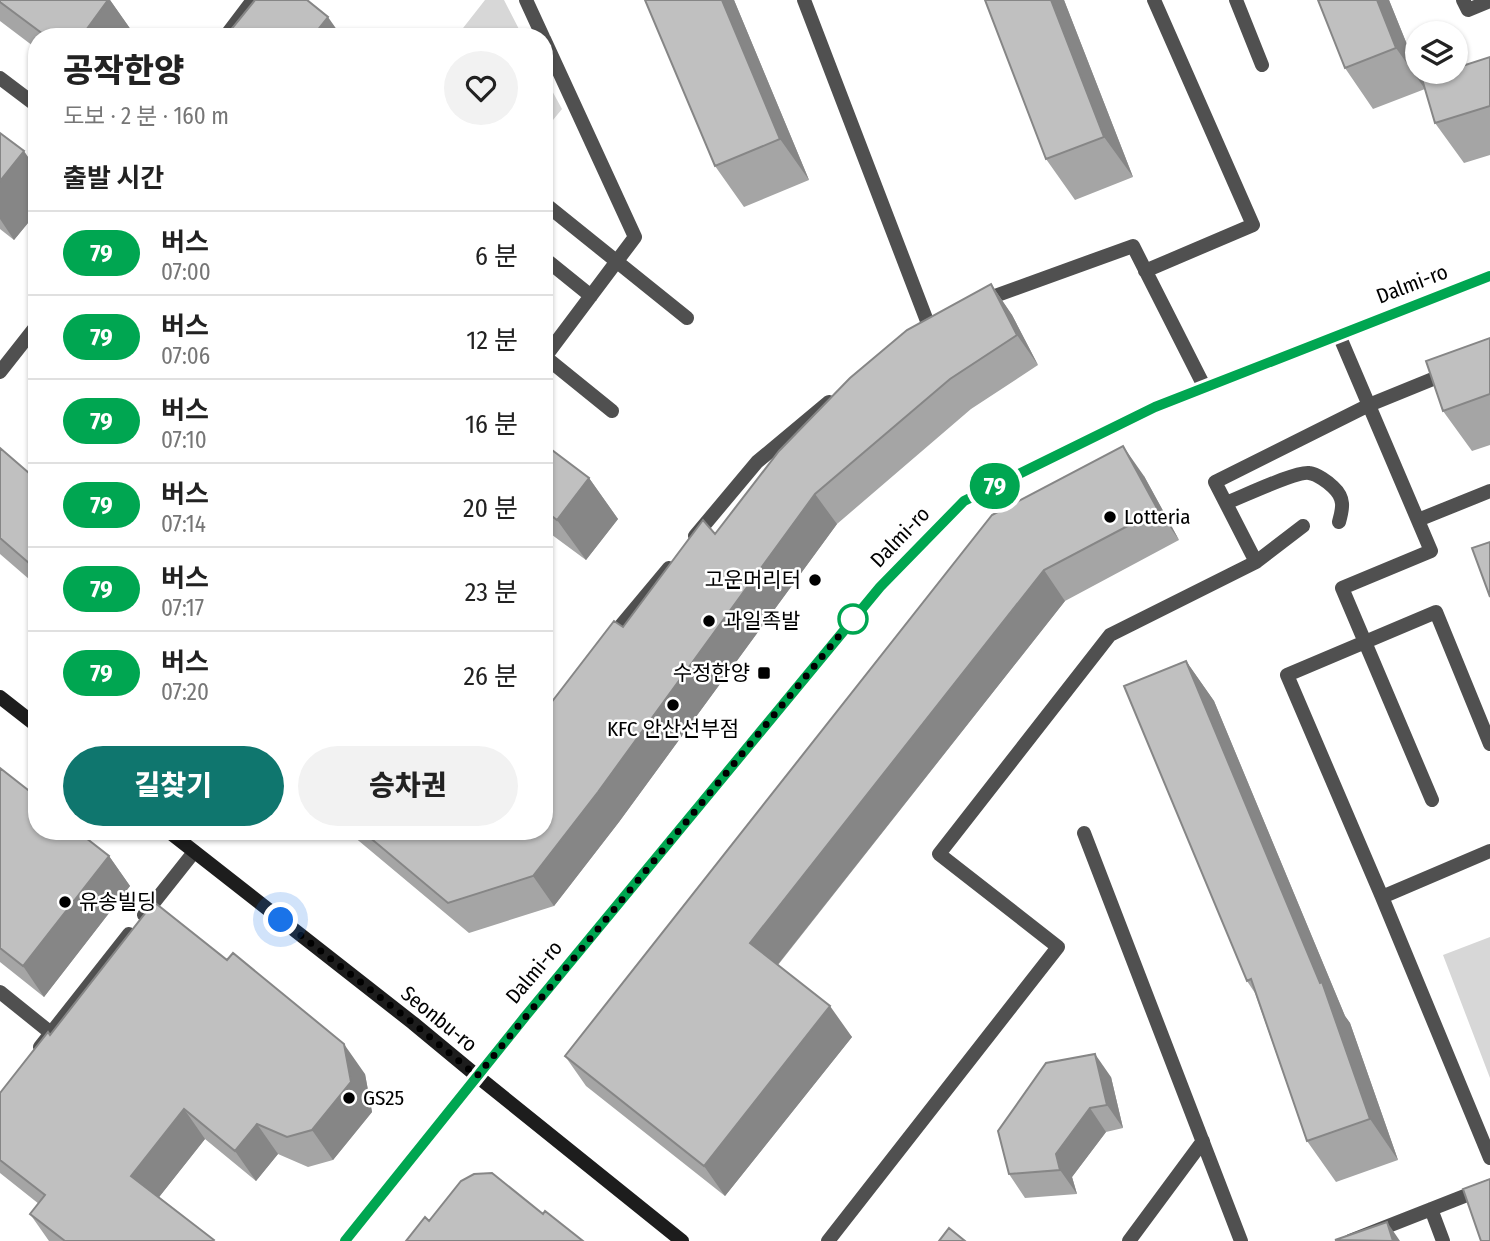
<!DOCTYPE html>
<html lang="ko">
<head>
<meta charset="utf-8">
<style>
	:root { --surface:#fff; --page:#f2f2f2; --text:#222; --muted:#767676; --line:#e0e0e0; --accent:#0f766e }
	body { margin:0; font-family:"Fira Sans Condensed","Noto Sans KR",sans-serif; background:var(--page); color:var(--text); height:100vh; display:flex; flex-direction:column; font-size:26px; white-space:nowrap }
	* { box-sizing:border-box; margin:0 }
	p { font-size:23px; color:var(--muted) }
	.icon { flex:none; width:38px; height:38px; fill:none; stroke:currentColor; stroke-width:2; stroke-linecap:round; stroke-linejoin:round }
	.map { position:relative; flex:1; overflow:hidden }
	.drawer { position:absolute; left:28px; top:28px; width:525px; height:812px; display:flex; flex-direction:column; background:var(--surface); border-radius:28px; box-shadow:0 2px 5px #0004 }
	.drawer>* { flex:none }
	.badge { padding:0 14px; border-radius:23px; font-size:24px; line-height:46px }
	.tools { position:absolute; left:1405px; top:21px; display:grid; gap:14px }
	.tools a { display:grid; place-items:center; width:63px; height:63px; border-radius:50%; background:var(--surface); box-shadow:0 2px 5px #0004; font-size:35px }
	.you { position:absolute; width:35px; height:35px; margin:-18px; border:5px solid #fff; border-radius:50%; background:#1a73e8; box-shadow:0 0 0 10px #1a73e833 }
	.map>.badge { position:absolute; translate:-50% -50%; box-shadow:0 0 0 4px #fff }
	h2 { padding:0 35px; font-size:26px; line-height:63px }
	.round { display:grid; place-items:center; flex:none; width:74px; height:74px; border-radius:37px; background:var(--page) }
	.summary { display:flex; align-items:center; justify-content:space-between; height:119px; padding:0 35px }
	h1 { font-size:33px; font-weight:800; line-height:52px }
	.button { display:flex; gap:14px; margin-top:auto; padding:14px 35px }
	.button a { flex:1; height:80px; border-radius:42px; background:var(--accent); color:#fff; font-size:28px; font-weight:800; line-height:80px; text-align:center }
	.button a+a { background:var(--page); color:var(--text) }
	ul { padding:0; list-style:none }
	li { display:flex; align-items:center; gap:21px; height:84px; padding:0 35px; border-top:2px solid var(--line) }
	li div { flex:1 }
	li b { display:block; font-size:26px }
	li em { font-style:normal }
	li .badge { min-width:77px; font-weight:700; text-align:center }
	.map>svg:first-child { display:block }
	.park { fill:#d7d7d7 }
	.lines { fill:none; stroke-linecap:round; stroke-linejoin:round }
	.service { stroke:#505050; stroke-width:14 }
	.minor { stroke:#505050; stroke-width:14 }
	.tertiary { stroke:#505050; stroke-width:14 }
	.secondary { stroke:#1d1d1d; stroke-width:14 }
	.wall { fill:#a5a5a5 }
	.shaded-wall { fill:#868686 }
	.building { fill:#c0c0c0; stroke:#868686; stroke-width:2 }
	.line-casing { stroke:#fff; stroke-width:16 }
	.line { stroke:#00a651; stroke-width:10 }
	.walk { stroke:#000; stroke-width:7; stroke-dasharray:0 12.6 }
	.poi-dot { fill:#000; stroke:#fff; stroke-width:2.5 }
	.stop-dot { fill:#fff; stroke:#00a651; stroke-width:3.5 }
	.labels { text-anchor:middle; dominant-baseline:central; stroke-width:5; stroke-linejoin:round; paint-order:stroke }
	.street-label { font-size:21px; fill:#000; stroke:#fff }
	.poi-label { font-size:21px; fill:#000; stroke:#fff; text-anchor:start }
</style>
</head>
<body>
<div class="map">
<svg width="1490" height="1241" viewBox="0 0 1490 1241">
	<rect width="100%" height="100%" fill="#fff"/>
	<path class="park" d="M485,0H504L523,37H456Z
		M544,76L562,109L544,131Z
		M1490,937V1078L1443,955Z"/>
	<g class="lines">
		<path class="service" d="M526,0L543,37
			M804,0L927,321
			M1236,0L1262,65
			M1463,0L1468,10L1490,1
			M225,37L253,0
			M544,39L635,237L545,357
			M0,78L37,106
			M544,203L687,318
			M544,258L591,296
			M1145,271L1253,225L1154,0
			M981,301L1133,246L1205,388
			M1339,335L1431,551L1342,588L1432,800
			M544,356L612,411
			M0,372L37,325
			M1226,503C1242,497 1296,471 1309,473C1317,474 1328,482 1333,487C1345,498 1343,508 1339,522
			M1418,520L1490,491
			M695,536L757,462L829,402
			M1256,562L1303,526
			M608,641L669,568
			M1490,744L1436,612L1287,675L1382,897L1490,851
			M1084,833L1241,1241
			M1382,897L1490,1158
			M1431,1209L1443,1241
			M828,1241L1058,947L939,854L1110,635L1256,562L1215,482L1369,405L1450,372
			M1129,1241L1203,1141
			M1350,1241L1490,1186"/>
		<path class="minor" d="M144,915L194,852
			M0,992L51,1033
			M40,1047L129,934"/>
		<path class="tertiary" d="M345,1241L524,1018L880,587L964,501L1155,407L1490,276"/>
		<path class="secondary" d="M0,697L37,726
			M168,831L413,1023L477,1076L682,1241"/>
	</g>
	<path class="wall" d="M0,0H110L136,37H37V49L0,21Z
		M734,0L809,180L744,207L715,166Z
		M985,0H1064L1133,177L1075,200L1046,159Z
		M1389,0L1425,89L1373,109L1345,68Z
		M1490,57V155L1464,163L1435,123Z
		M0,133L37,170V212L14,240L0,229Z
		M991,284L1012,315L1038,365L971,409L837,524L619,822L554,906L469,933L347,831H544L623,627L715,534Z
		M1490,338V445L1472,451L1443,411Z
		M544,444L589,478L618,519L586,560L544,529Z
		M0,448L37,480V586L0,554Z
		M1144,476L1179,540L1065,601L778,965L852,1037L725,1196L586,1086L565,1056L992,515Z
		M1186,661L1214,701L1345,1016L1350,1023L1398,1160L1336,1182L1307,1141L1255,993L1247,981Z
		M0,768L37,831L109,856L130,886L44,997L0,962Z
		M50,1035L365,1074L372,1112L333,1160L308,1167L278,1154L256,1181L205,1139L159,1197L214,1241H49L30,1214L39,1204L0,1173V1093Z
		M1111,1077L1123,1128L1106,1132L1072,1177L1077,1194L1025,1198L1009,1174Z"/>
	<path class="shaded-wall" d="M108,0H110L136,37H81Z
		M722,0H734L809,180L780,139Z
		M1051,0H1064L1133,177L1104,137Z
		M1377,0H1389L1425,89L1396,48Z
		M328,17L342,37H312Z
		M24,151L37,170V212L14,240L0,219V181Z
		M991,284L1012,315L1038,365L1017,335Z
		M1123,446L1144,476L1179,540L1158,510Z
		M589,478L618,519L586,560L557,520Z
		M815,494L837,524L619,822L554,906L533,876Z
		M1044,570L1065,601L771,973L750,943Z
		M1186,661L1214,701L1345,1016L1350,1023L1398,1160L1370,1119L1320,983Z
		M109,856L130,886L44,997L23,966Z
		M830,1006L852,1037L725,1196L704,1166Z
		M344,1044L365,1074L372,1112L333,1160L312,1130Z
		M1095,1054L1111,1077L1123,1128L1107,1105Z
		M1090,1108L1106,1132L1072,1177L1077,1194L1060,1170L1056,1154Z
		M184,1109L205,1139L152,1206L131,1176Z
		M257,1124L278,1154L256,1181L235,1151Z
		M1387,1222L1400,1241H1393Z"/>
	<path class="building" d="M0,0H108L81,37H47L0,2Z
		M255,0H307L328,17L312,37H225Z
		M645,0H722L780,139L715,166Z
		M985,0H1051L1104,137L1046,159Z
		M1318,0H1377L1396,48L1345,68Z
		M1490,57V106L1435,123L1422,79L1444,72H1456V68Z
		M0,133L24,151L0,181Z
		M991,284L1017,335L950,379L815,494L598,792L533,876L448,903L362,831H544V712L614,621L623,627L703,520L715,534L779,451L850,378L907,330Z
		M1490,338V394L1443,411L1426,361Z
		M544,444L589,478L557,520L544,510Z
		M1123,446L1158,510L1044,570L750,943L830,1006L704,1166L565,1056L992,515Z
		M0,448L37,480V570L0,538Z
		M1490,542V597L1472,548Z
		M1186,661L1320,983L1322,982L1370,1119L1307,1141L1251,979L1247,981L1124,686Z
		M0,768L37,797V831H77L109,856L23,966L0,948Z
		M154,902L227,960L233,953L344,1044L351,1082L312,1130L287,1137L257,1124L235,1151L184,1109L131,1176L214,1240L213,1241H65L30,1214L45,1195L0,1160V1093L48,1032L50,1035Z
		M1095,1054L1107,1105L1090,1108L1056,1154L1060,1170L1009,1174L998,1131L1046,1063Z
		M492,1173L543,1214L545,1211L583,1241H406L425,1217L429,1221L461,1181L474,1174Z
		M1490,1179V1241H1481L1463,1189Z
		M1387,1222L1393,1241L1335,1240Z
		M949,1228L965,1241H939Z"/>
	<g class="lines">
		<defs>
			<path id="line" d="M345,1241L524,1018L880,587L964,501L1155,407L1490,276"/>
		</defs>
		<use href="#line" class="line-casing"/>
		<use href="#line" class="line"/>
		<path class="walk" d="M281,920L413,1023L477,1076L853,619"/>
	</g>
	<g class="poi-dot">
		<circle cx="1110" cy="517" r="7"/>
		<circle cx="815" cy="580" r="7"/>
		<circle cx="709" cy="621" r="7"/>
		<rect x="757" y="666" width="14" height="14" rx="3.5"/>
		<circle cx="673" cy="705" r="7"/>
		<circle cx="65" cy="902" r="7"/>
		<circle cx="349" cy="1098" r="7"/>
	</g>
	<circle class="stop-dot" cx="853" cy="619" r="14"/>
	<g class="labels">
		<g class="street-label">
			<text transform="translate(1412 284) rotate(-21)">Dalmi-ro</text>
			<text transform="translate(900 537) rotate(-46)">Dalmi-ro</text>
			<text transform="translate(534 972) rotate(-50)">Dalmi-ro</text>
			<text transform="translate(439 1019) rotate(39)">Seonbu-ro</text>
		</g>
		<g class="poi-label">
			<text x="1124" y="517">Lotteria</text>
			<text x="801" y="580" text-anchor="end">고운머리터</text>
			<text x="723" y="621">과일족발</text>
			<text x="750" y="673" text-anchor="end">수정한양</text>
			<text x="673" y="729" text-anchor="middle">KFC 안산선부점</text>
			<text x="79" y="902">유송빌딩</text>
			<text x="363" y="1098">GS25</text>
		</g>
	</g>
</svg>
<div class="tools">
<a><svg class="icon" aria-label="layers" viewBox="0 0 24 24"><path d="M12 4l9 5-9 5-9-5zM3 14l9 5 9-5"/></svg></a>
</div>
<div class="you" style="left:281px;top:920px"></div>
<b class="badge" style="left:995px;top:486px;background:#00a651;color:#fff">79</b>
<section class="drawer">
<div class="summary"><div><h1>공작한양</h1><p>도보 · 2 분 · 160 m</p></div><a class="round"><svg class="icon" aria-label="heart" viewBox="0 0 24 24"><path d="M12 20l-8-8c-3-5 5-10 8-4 3-6 11-1 8 4z"/></svg></a></div>
<h2>출발 시간</h2>
<ul>
<li><span class="badge" style="background:#00a651;color:#fff">79</span><div><b>버스</b><p>07:00</p></div><em>6 분</em></li>
<li><span class="badge" style="background:#00a651;color:#fff">79</span><div><b>버스</b><p>07:06</p></div><em>12 분</em></li>
<li><span class="badge" style="background:#00a651;color:#fff">79</span><div><b>버스</b><p>07:10</p></div><em>16 분</em></li>
<li><span class="badge" style="background:#00a651;color:#fff">79</span><div><b>버스</b><p>07:14</p></div><em>20 분</em></li>
<li><span class="badge" style="background:#00a651;color:#fff">79</span><div><b>버스</b><p>07:17</p></div><em>23 분</em></li>
<li><span class="badge" style="background:#00a651;color:#fff">79</span><div><b>버스</b><p>07:20</p></div><em>26 분</em></li>
</ul>
<div class="button"><a>길찾기</a><a>승차권</a></div>
</section>
</div>
</body>
</html>
